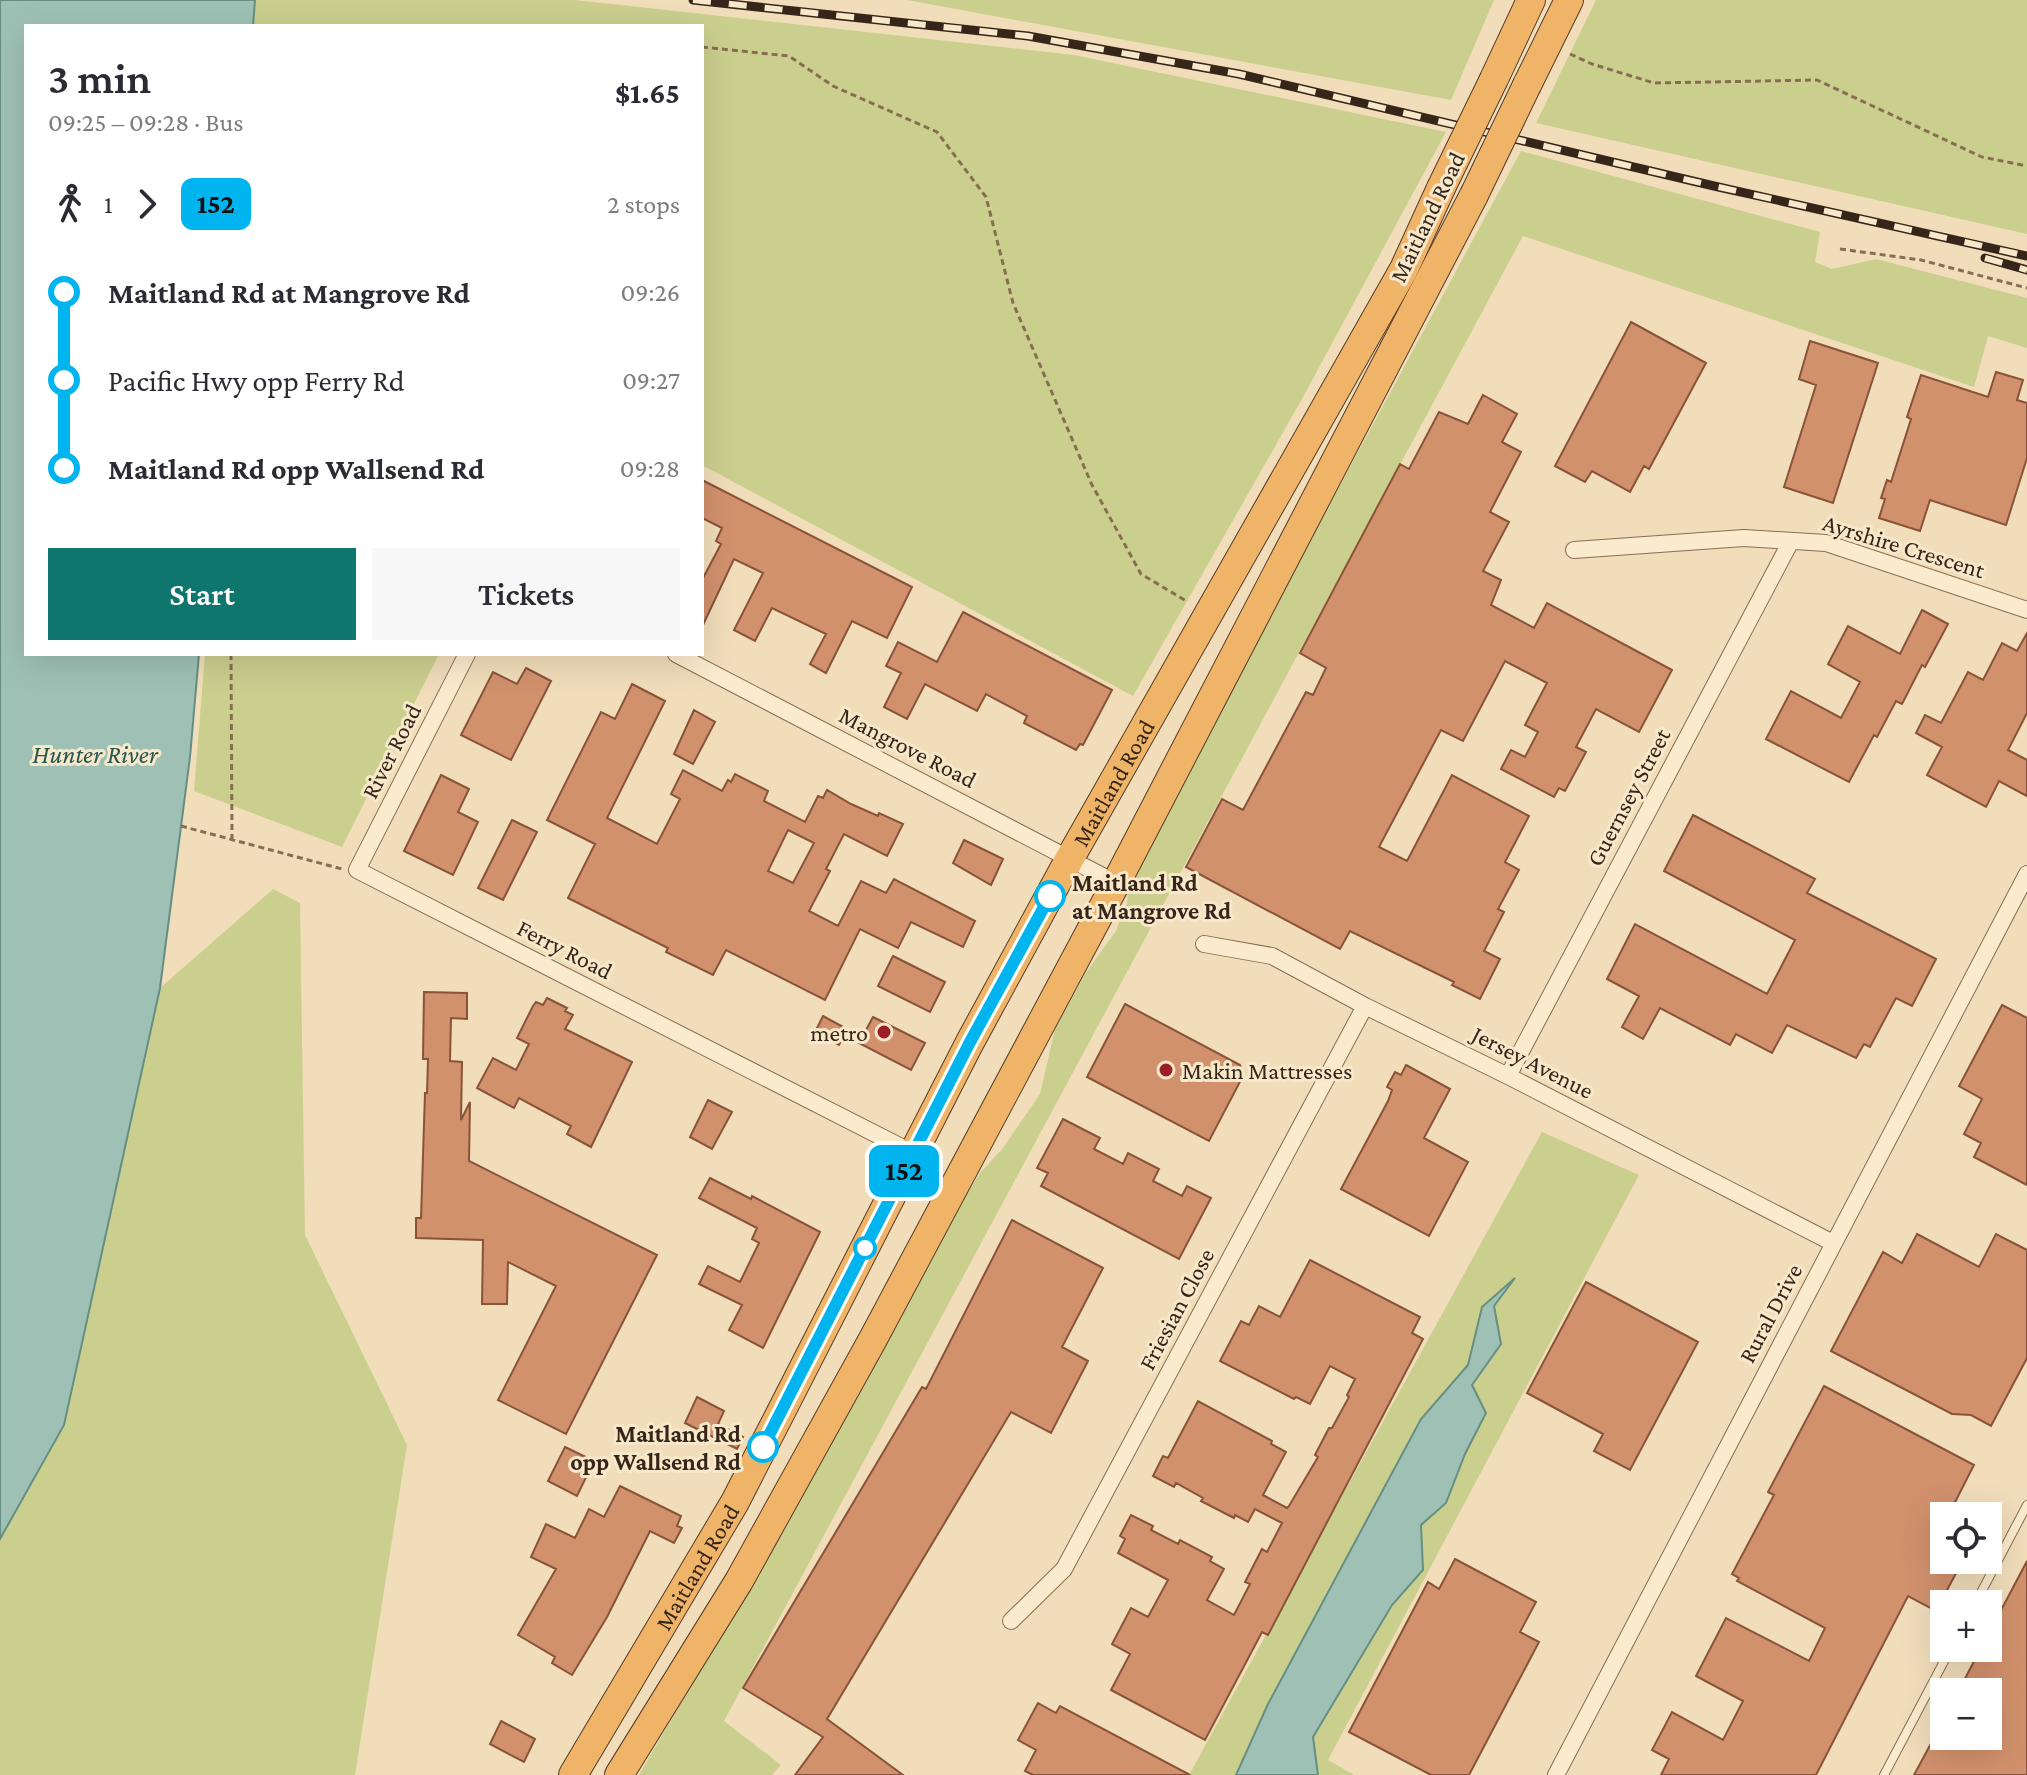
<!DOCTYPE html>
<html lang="en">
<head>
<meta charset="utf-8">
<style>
	:root { --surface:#fff; --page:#f7f7f7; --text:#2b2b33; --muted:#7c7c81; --accent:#0f766e }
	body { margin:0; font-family:"Crimson Pro",serif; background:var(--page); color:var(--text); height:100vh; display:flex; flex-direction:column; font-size:30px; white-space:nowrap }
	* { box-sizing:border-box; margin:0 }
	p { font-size:26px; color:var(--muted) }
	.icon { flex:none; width:44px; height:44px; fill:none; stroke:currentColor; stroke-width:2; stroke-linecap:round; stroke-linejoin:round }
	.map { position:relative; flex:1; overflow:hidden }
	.side { position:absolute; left:24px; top:24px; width:680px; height:632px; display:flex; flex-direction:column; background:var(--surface); border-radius:0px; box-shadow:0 8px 32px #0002 }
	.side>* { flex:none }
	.badge { padding:0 16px; border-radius:12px; font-size:28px; line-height:52px }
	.fabs { position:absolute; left:1930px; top:1502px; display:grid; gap:16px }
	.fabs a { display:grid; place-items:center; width:72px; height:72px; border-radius:0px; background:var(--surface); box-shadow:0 8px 32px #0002; font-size:40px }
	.map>.badge { position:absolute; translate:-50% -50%; box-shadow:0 0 0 4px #fff }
	.legs { display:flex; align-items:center; gap:12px; height:88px; padding:0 24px; font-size:26px }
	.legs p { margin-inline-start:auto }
	.summary { display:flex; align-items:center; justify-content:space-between; height:136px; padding:0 24px }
	h1 { font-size:44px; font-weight:600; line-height:60px }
	.action { display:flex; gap:16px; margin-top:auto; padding:16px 24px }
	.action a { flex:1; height:92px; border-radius:0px; background:var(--accent); color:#fff; font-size:32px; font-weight:600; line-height:92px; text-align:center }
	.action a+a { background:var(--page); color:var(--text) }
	ul { padding:0 24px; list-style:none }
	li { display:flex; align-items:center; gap:28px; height:88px; font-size:30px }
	li i { display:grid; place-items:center; width:12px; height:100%; margin:0 10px; background:currentColor }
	li i::after { content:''; width:20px; height:20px; margin:-10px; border:6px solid; border-radius:50%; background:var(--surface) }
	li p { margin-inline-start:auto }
	li:first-child i { background:linear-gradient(#0000 50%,currentColor 0) }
	li:last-child i { background:linear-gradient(currentColor 50%,#0000 0) }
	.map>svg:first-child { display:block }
	.green { fill:#cbcf8e }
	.water { fill:#9fc1b5; stroke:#668e82; stroke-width:2 }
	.building { fill:#d2916d; stroke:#895338; stroke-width:2; fill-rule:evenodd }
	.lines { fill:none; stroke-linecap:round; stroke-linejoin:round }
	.service-casing { stroke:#886d53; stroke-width:10 }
	.minor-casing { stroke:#886d53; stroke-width:18 }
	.trunk-casing { stroke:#553b29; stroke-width:30 }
	.path { stroke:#886d53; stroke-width:3; stroke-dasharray:6 4; stroke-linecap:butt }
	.service { stroke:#fbebce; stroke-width:8 }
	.minor { stroke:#fbebce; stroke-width:16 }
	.trunk { stroke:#f0b468; stroke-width:28 }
	.rail-casing { stroke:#36261a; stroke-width:9 }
	.rail { stroke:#f8e8ca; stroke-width:6; stroke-dasharray:18; stroke-linecap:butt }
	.trunk-bridge-casing { stroke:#553b29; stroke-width:30; stroke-linecap:butt }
	.trunk-bridge { stroke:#f0b468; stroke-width:28 }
	.line-1-casing { stroke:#fff; stroke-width:18 }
	.line-1 { stroke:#00b5ef; stroke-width:12 }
	.stop-1-dot { fill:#fff; stroke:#00b5ef; stroke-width:4 }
	.poi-dot { fill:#9c1f27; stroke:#f8e8ca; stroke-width:3 }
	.labels { text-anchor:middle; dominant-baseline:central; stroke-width:6; stroke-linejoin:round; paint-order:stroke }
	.street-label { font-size:24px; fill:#36261a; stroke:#f8e8ca }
	.stop-label { font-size:24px; font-weight:bold; fill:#36261a; stroke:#f8e8ca; text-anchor:start }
	.poi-label { font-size:24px; fill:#36261a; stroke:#f8e8ca; text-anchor:end }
	.water-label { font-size:26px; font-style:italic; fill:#285752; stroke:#f8e8ca }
</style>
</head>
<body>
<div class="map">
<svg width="2027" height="1775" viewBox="0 0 2027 1775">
	<rect width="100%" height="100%" fill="#f1ddba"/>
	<path class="green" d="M255,0H575L1074,55L1446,132L1302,399L1133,696L702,465V26H253Z
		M907,0H1494L1451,100Z
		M1596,0H2027V234L1536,123Z
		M1521,151L1820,232L1815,262L1832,269L1876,259L2027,298V348L1988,336L1974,387L1523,236L724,1721L781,1765L772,1775H639L758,1571L922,1265L980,1173L1003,1148L1040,1094L1055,1029L1087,971L1116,931L1127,903L1129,875Z
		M205,654H439L342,847L194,791Z
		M273,889L300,903L305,1235L407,1445L355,1775H0V1539L64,1425L160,988Z
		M1542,1132L1639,1175L1328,1760L1354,1775H1189Z"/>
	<path class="water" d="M0,0H255L253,26H26V654H199L190,757L160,988L64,1425L0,1539Z
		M1515,1278L1494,1306L1501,1344L1472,1385L1486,1413L1465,1454L1446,1503L1421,1525L1423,1570L1392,1605L1313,1737L1318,1775H1236L1268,1704L1421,1419L1468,1365L1482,1307Z"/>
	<path class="building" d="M1631,322L1706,363L1649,469L1644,466L1630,492L1592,471L1585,482L1555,466Z
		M1810,341L1878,363L1833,503L1784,487L1816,385L1799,379Z
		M1996,372L2023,380L2017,400L2027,403V458L2006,525L1930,500L1920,531L1879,518L1885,499L1881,498L1887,480L1891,482L1911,419L1907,417L1921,375L1988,397Z
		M1483,395L1517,414L1502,442L1521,452L1490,512L1509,522L1483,571L1501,580L1491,605L1534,628L1547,603L1672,670L1639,732L1596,709L1576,747L1586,752L1565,791L1559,788L1554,797L1501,769L1511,750L1525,757L1538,732L1525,725L1547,683L1505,661L1463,741L1441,730L1379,847L1407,861L1452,775L1529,816L1505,862L1519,870L1498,909L1504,912L1484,951L1500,959L1480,999L1452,985L1454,982L1350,931L1340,949L1186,867L1222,799L1243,810L1306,692L1313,695L1326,668L1300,653L1400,464L1409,469L1439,412L1468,424Z
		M702,480L912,587L887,638L852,621L826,673L810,664L826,634L772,608L755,641L734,630L763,573L734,559L702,627V580L721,544L716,541L722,528L702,518Z
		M1922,610L1948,624L1925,667L1922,665L1902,704L1896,701L1877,737L1874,735L1849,782L1766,739L1791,691L1841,718L1860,682L1828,664L1848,626L1900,654Z
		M963,612L1112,690L1083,745L1080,744L1076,750L1024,723L1027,716L986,694L977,711L925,684L907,719L884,707L901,673L886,666L898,642L937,662Z
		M2027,633V713L2008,750L2027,760V796L1999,781L1986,807L1927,775L1942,747L1916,733L1925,715L1941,723L1968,672L1983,680L2002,643L2017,651Z
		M526,668L551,681L511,760L461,735L493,672L517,684Z
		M632,684L665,701L607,818L657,844L680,799L671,794L683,770L722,791L728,780L731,782L735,774L768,791L764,801L805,822L818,796L823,798L827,790L851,804L878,816L879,813L903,824L887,856L844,834L826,869L830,871L809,911L838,926L861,881L886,893L894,879L975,921L963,947L911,922L898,948L860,929L825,1000L726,950L713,975L666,952L668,948L568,898L595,844L547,820L601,712L615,719ZM788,830L814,843L793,883L768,871Z
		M694,710L715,722L693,764L674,754Z
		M441,775L469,789L458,812L478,822L453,875L404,851Z
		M1693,815L1815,879L1807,893L1936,959L1912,1006L1896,998L1870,1047L1864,1044L1856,1058L1787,1025L1772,1053L1736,1034L1730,1045L1660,1008L1643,1039L1622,1027L1639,996L1607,979L1635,924L1767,994L1795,940L1664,871Z
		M512,820L537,832L503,900L478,888Z
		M964,840L1003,859L991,885L953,863Z
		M893,956L945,982L930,1012L878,986Z
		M424,992L467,993V1019L451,1018L450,1061L462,1062L461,1120L470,1102L469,1161L657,1255L566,1434L498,1400L556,1286L508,1262L507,1304H482L483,1240L416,1238V1218H421L425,1093H427L428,1059H423Z
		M547,998L567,1008L565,1011L573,1015L565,1029L632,1062L591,1147L567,1134L571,1126L519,1098L514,1108L477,1088L493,1058L516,1070L529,1044L517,1038L533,1006L536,1002L543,1005Z
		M1125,1004L1240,1065L1243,1076L1209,1141L1087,1077Z
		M2002,1005L2027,1018V1185L1974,1157L1981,1143L1964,1134L1982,1099L1959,1086Z
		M823,1016L847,1029L839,1045L815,1032Z
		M873,1017L925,1043L911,1070L859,1043Z
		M1406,1065L1450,1089L1424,1138L1468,1162L1429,1236L1341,1189L1388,1101L1392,1090L1387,1087L1395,1072L1401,1075Z
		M708,1100L732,1112L712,1149L690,1137Z
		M1063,1119L1100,1138L1094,1149L1123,1164L1128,1153L1159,1169L1153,1181L1182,1196L1187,1186L1211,1198L1179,1259L1041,1186L1048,1173L1037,1168Z
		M710,1178L751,1199L752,1196L820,1232L763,1348L729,1330L742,1305L699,1284L708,1266L740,1282L759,1243L752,1239L757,1228L699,1198Z
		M1012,1220L1103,1268L1062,1347L1088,1361L1051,1433L1011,1412L827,1719L903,1775H795L823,1737L743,1688L922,1387L926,1389Z
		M1917,1234L1979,1267L1996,1234L2027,1250V1358L1991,1426L1971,1415L1952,1414L1831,1351L1883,1252L1902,1263Z
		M1310,1260L1420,1317L1412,1333L1423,1339L1268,1635L1262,1632L1205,1740L1111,1690L1130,1654L1112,1644L1131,1608L1148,1617L1168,1580L1118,1553L1125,1539L1120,1536L1131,1515L1153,1526L1151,1530L1178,1544L1180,1540L1212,1557L1210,1561L1224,1569L1207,1600L1234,1615L1250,1584L1245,1582L1262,1549L1267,1552L1282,1523L1255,1509L1248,1522L1235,1515L1234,1518L1201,1501L1203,1498L1176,1483L1174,1487L1153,1476L1163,1456L1168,1458L1198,1401L1272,1441L1271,1444L1286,1452L1263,1495L1287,1508L1289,1506L1318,1457L1315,1455L1329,1428H1332L1349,1397L1347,1395L1355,1379L1330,1366L1310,1404L1296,1397L1294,1399L1220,1361L1241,1321L1249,1325L1259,1306L1280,1317Z
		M1586,1282L1698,1342L1630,1470L1594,1451L1603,1434L1527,1393Z
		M1824,1386L1974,1465L1948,1516H1944V1560H1963L1936,1611L1908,1596L1816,1775H1661L1669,1759L1652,1750L1672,1712L1723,1740L1743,1701L1696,1676L1726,1618L1809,1661L1825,1628L1737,1581L1739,1578L1732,1574L1774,1495L1768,1492Z
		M697,1397L724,1411L718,1424L743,1437L737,1449L685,1423Z
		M565,1447L594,1461L577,1496L548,1481Z
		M620,1486L681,1516L677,1526L682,1528L674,1543L650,1531L607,1617L572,1675L552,1663L555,1657L518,1635L556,1569L531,1557L546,1524L575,1538L589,1509L604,1517Z
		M1455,1559L1536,1602L1520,1632L1539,1642L1469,1775H1431L1349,1732L1428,1582L1439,1589Z
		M2027,1561V1775H1914L1935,1736H1988V1692H1958L1981,1648H1988V1635Z
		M1038,1703L1056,1713L1060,1706L1190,1775H1033L1025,1771L1036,1750L1018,1740Z
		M501,1721L535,1739L524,1762L490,1744Z"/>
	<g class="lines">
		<defs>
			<path id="service" d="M1975,1604L2027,1505
				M1884,1775L1951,1648"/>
			<path id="minor" d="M1574,550L1744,538L1826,543L2027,610
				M467,654L357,870L913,1153
				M676,654L1116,883
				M1204,944L1272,956L1365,1006L1508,1076L1833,1243
				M1508,1076L1791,541
				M1011,1621L1064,1569L1365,1006
				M1556,1775L2027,874"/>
			<g id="trunk">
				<path d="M1494,79L1531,0"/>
				<path d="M1527,85L1569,0"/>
				<path id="s1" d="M573,1775L735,1502L970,1042L1070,858L1404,269L1441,188"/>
				<path d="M619,1775L739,1581L873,1339L1116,883L1474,195"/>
			</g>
		</defs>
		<use href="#service" class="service-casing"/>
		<use href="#minor" class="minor-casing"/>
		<use href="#trunk" class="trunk-casing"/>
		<path class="path" d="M286,26V25
			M702,47L789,56L833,86L937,132L986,197L1013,303L1092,485L1141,574L1188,602
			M1570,54L1592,64L1654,83L1817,80L1982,157L2027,166
			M1840,249L1921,260L2027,288
			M231,654L232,839
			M181,826L342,869"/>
		<use href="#service" class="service"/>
		<use href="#minor" class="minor"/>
		<use href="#trunk" class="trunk"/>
		<defs>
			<path id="rail" d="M693,0L1028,36L1239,74L1714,186L2027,256
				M1985,258L2027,270"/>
		</defs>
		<use href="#rail" class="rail-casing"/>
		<use href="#rail" class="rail"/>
		<defs>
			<path id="trunk-bridge" d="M1441,188L1494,79
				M1474,195L1527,85"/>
		</defs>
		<use href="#trunk-bridge" class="trunk-bridge-casing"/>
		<use href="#trunk-bridge" class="trunk-bridge"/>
	</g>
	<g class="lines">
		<defs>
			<path id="line-1" d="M763,1447L970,1042L1050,896"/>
		</defs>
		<use href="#line-1" class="line-1-casing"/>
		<use href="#line-1" class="line-1"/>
	</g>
	<g class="stop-1-dot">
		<circle cx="1050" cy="896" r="14"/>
		<circle cx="865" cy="1248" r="10"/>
		<circle cx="763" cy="1447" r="14"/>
	</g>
	<g class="poi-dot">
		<circle cx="884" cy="1032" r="8"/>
		<circle cx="1166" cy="1070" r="8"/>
	</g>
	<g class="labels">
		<g class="street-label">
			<text transform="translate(1427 217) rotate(-64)">Maitland Road</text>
			<text transform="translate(1904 546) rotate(17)">Ayrshire Crescent</text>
			<text transform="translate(908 747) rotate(27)">Mangrove Road</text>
			<text transform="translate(391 751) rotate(-63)">River Road</text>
			<text stroke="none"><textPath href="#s1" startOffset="1130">Maitland Road</textPath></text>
			<text transform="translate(1628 797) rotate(-62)">Guernsey Street</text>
			<text transform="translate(565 949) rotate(27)">Ferry Road</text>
			<text transform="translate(1533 1062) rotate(27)">Jersey Avenue</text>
			<text transform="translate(1176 1309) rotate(-62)">Friesian Close</text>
			<text transform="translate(1770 1313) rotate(-62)">Rural Drive</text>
			<text stroke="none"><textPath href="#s1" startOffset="242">Maitland Road</textPath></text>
		</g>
		<g class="stop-label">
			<text x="1072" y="882">Maitland Rd<tspan x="1072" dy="28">at Mangrove Rd</tspan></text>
			<text x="741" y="1433" text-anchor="end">Maitland Rd<tspan x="741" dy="28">opp Wallsend Rd</tspan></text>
		</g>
		<g class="poi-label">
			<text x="868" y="1032">metro</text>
			<text x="1182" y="1070" text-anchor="start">Makin Mattresses</text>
		</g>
		<g class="water-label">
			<text x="95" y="754">Hunter River</text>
		</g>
	</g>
</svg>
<div class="fabs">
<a><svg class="icon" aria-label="locate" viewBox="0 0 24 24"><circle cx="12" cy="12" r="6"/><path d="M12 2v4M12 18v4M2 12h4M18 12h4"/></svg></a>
<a>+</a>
<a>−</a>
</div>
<b class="badge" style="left:904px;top:1171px;background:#00b5ef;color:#111">152</b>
<section class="side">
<div class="summary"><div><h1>3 min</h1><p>09:25 – 09:28 · Bus</p></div><b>$1.65</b></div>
<div class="legs"><svg class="icon" aria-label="walk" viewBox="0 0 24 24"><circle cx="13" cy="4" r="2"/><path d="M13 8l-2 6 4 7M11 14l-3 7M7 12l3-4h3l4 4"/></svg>1<svg class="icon" aria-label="forward" viewBox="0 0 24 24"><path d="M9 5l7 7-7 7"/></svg><b class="badge" style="background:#00b5ef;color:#111">152</b><p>2 stops</p></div>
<ul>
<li><i style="color:#00b5ef"></i><b>Maitland Rd at Mangrove Rd</b><p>09:26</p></li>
<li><i style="color:#00b5ef"></i><span>Pacific Hwy opp Ferry Rd</span><p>09:27</p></li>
<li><i style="color:#00b5ef"></i><b>Maitland Rd opp Wallsend Rd</b><p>09:28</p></li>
</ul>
<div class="action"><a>Start</a><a>Tickets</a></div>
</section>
</div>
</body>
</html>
